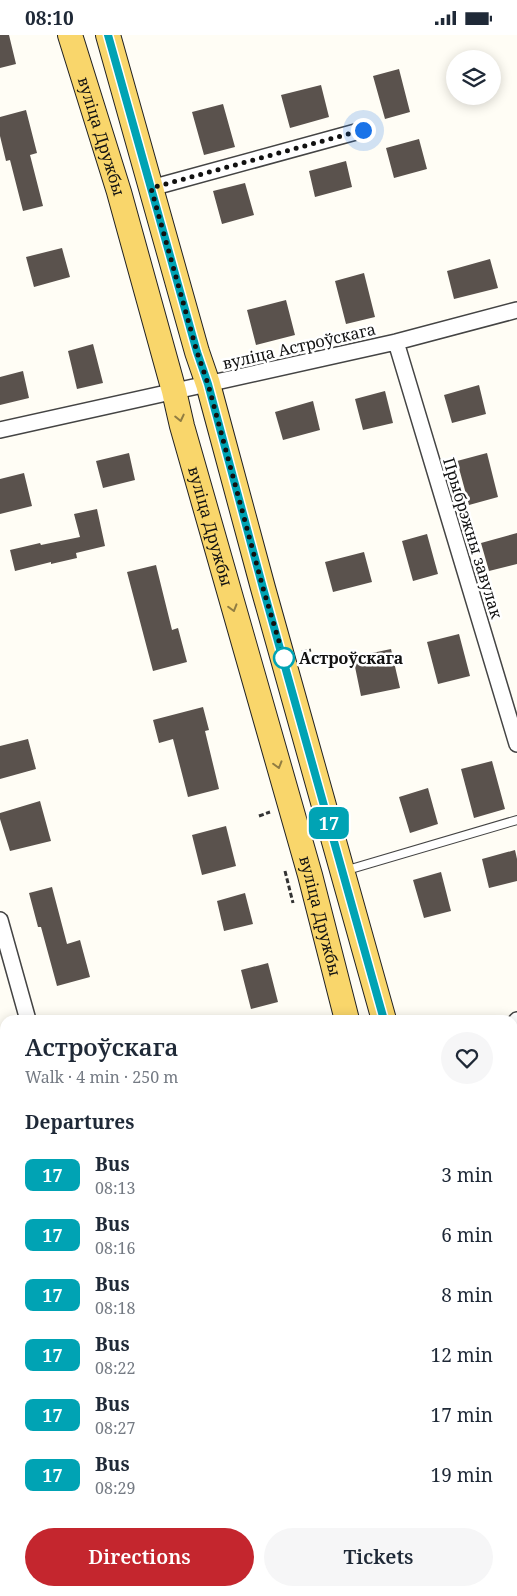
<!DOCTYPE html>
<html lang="en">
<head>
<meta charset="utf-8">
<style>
	:root { --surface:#fff; --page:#f6f6f7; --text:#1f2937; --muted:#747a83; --accent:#c4262e }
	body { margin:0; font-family:"Noto Serif",serif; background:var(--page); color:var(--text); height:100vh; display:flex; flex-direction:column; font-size:19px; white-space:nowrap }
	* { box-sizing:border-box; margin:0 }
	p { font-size:16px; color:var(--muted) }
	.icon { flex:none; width:28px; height:28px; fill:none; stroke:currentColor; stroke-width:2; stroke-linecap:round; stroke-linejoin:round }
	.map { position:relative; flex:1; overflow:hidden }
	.drawer { position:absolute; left:0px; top:980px; width:518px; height:581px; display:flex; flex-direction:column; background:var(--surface); border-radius:15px 15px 0 0; box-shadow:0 2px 12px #0003 }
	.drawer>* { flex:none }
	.badge { padding:0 10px; border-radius:8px; font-size:18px; line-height:32px }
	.buttons { position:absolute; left:446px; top:15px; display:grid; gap:10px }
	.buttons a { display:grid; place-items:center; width:55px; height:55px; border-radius:50%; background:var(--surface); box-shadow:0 2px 12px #0003; font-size:25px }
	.you { position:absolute; width:25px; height:25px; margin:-12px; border:4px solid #fff; border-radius:50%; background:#1a73e8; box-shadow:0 0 0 8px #1a73e833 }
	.map>.badge { position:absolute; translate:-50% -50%; box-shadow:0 0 0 2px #fff }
	h2 { padding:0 25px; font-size:19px; line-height:45px }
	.round { display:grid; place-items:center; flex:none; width:52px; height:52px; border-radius:26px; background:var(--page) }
	.overview { display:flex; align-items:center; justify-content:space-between; height:85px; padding:0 25px }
	h1 { font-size:24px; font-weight:600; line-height:38px }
	.primary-button { display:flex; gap:10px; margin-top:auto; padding:10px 25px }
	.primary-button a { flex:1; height:58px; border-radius:30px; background:var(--accent); color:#fff; font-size:20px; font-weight:600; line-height:58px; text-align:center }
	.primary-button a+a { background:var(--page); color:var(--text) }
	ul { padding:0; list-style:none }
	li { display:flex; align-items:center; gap:15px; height:60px; padding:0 25px }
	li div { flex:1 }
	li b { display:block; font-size:19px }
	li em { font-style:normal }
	li .badge { min-width:55px; font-weight:700; text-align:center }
	.status { display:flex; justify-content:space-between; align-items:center; height:35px; padding:0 25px; background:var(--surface); direction:ltr }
	.status svg { height:14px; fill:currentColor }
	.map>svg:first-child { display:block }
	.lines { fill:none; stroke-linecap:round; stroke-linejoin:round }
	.stream { stroke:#3f96cf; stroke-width:5.5 }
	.river { stroke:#b9e0f7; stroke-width:34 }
	.building { fill:#5a524d }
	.service-casing { stroke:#444; stroke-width:10 }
	.minor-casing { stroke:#444; stroke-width:18 }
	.primary-casing { stroke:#222; stroke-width:26 }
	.path { stroke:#333; stroke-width:3; stroke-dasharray:5 2.5; stroke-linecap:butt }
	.service { stroke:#fff; stroke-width:8 }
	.minor { stroke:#fff; stroke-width:15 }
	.primary { stroke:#f9d66b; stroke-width:24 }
	.oneway { stroke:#917d42 }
	.line-casing { stroke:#fff; stroke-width:11 }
	.line { stroke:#00a3b4; stroke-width:8 }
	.walk { stroke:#111; stroke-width:5; stroke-dasharray:0 9 }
	.stop-dot { fill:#fff; stroke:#00a3b4; stroke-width:2.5 }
	.labels { text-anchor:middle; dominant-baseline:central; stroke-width:5; stroke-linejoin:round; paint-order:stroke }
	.street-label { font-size:16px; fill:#111; stroke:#fff }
	.stop-label { font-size:16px; font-weight:bold; fill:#111; stroke:#fff; text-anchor:start }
</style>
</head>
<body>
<div class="status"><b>08:10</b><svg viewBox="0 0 49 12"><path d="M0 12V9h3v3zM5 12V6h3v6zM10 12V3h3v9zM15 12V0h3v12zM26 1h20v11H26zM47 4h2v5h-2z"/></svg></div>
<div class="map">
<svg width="517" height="1561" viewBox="0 0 517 1561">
	<rect width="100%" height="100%" fill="#fffdf5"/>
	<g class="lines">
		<path class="stream" d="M436,1556V1561"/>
		<path class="river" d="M512,1202L517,1201
			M0,1340L5,1338"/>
	</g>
	<path class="building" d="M0,0H9L16,29L0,33Z
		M399,34L410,77L385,84L373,41Z
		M321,50L329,82L290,93L281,60Z
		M223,69L235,112L204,120L192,77Z
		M26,75L37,118L30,120L43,171L23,176L10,125L6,126L0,101V82Z
		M419,104L427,134L394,143L386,113Z
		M346,126L352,152L315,162L309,136Z
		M245,148L254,180L222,189L213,156Z
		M62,213L70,242L34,252L26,222Z
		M490,224L498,253L454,264L447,236Z
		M364,238L375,282L346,289L335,246Z
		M286,265L295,300L256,310L247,275Z
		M93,309L103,348L77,354L68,316Z
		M23,336L29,363L0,370V342Z
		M479,350L486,379L452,388L444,360Z
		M385,356L393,388L363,395L355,364Z
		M313,366L320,395L283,405L275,377Z
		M129,418L135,445L103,453L96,426Z
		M487,418L498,462L469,470L457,426Z
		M24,438L32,471L0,479V444Z
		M97,474L105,511L76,518L77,523L51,529V527L15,536L10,515L40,508L41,510L80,502L74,479Z
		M517,498V529L489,536L481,508Z
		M427,499L438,539L413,546L402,506Z
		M364,517L372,547L333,557L325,527Z
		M156,530L172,595L178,593L187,627L153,636L127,537Z
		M459,599L470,641L438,649L427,607Z
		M391,614L400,653L361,661L353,622Z
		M203,672L209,695L205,696L219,754L188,762L173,704L159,708L153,685Z
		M28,704L36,734L0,744V711Z
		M492,726L505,774L474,783L461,734Z
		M428,753L438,789L410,798L399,762Z
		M40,766L51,806L10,816L0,784V778Z
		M226,791L236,831L202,840L192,800Z
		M515,815L517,824V846L489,853L482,824Z
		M441,837L451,876L424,883L413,845Z
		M52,852L67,909L80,905L90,942L57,951L41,892H38L29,858Z
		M245,858L253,889L224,896L217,866Z
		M268,928L278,967L251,974L241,935Z"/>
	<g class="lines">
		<defs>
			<path id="service" d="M344,836L517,785"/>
			<path id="minor" d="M151,153L363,95
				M396,307L517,709
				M0,395L396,307L517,275
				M0,885L28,985
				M512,991L517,985
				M0,1160L5,1159
				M0,1491L5,1489
				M398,1556L399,1561"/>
			<g id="primary">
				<path id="s1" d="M70,0L119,157L174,356L182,391L310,840L347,985"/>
				<path d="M108,0L197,317L208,349L263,553L384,985"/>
				<path d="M512,1440L517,1456"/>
				<path d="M511,1556L512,1561"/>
			</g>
		</defs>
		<use href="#service" class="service-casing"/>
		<use href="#minor" class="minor-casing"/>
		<use href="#primary" class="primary-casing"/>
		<path class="path" d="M302,617L311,615
			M259,781L270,777
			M285,836L293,868
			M470,1556L471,1561"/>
		<use href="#service" class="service"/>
		<use href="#minor" class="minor"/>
		<use href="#primary" class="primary"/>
	</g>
	<defs><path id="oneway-chevron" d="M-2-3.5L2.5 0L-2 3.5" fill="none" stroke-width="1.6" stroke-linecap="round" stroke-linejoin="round" transform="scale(1.25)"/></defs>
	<g class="oneway">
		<use href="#oneway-chevron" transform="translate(180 383) rotate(77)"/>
		<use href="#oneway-chevron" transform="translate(233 573) rotate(74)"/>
		<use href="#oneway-chevron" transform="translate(278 730) rotate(74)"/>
	</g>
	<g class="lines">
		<defs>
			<path id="line" d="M108,0L197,317L208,349L263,553L384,985"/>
		</defs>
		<use href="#line" class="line-casing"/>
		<use href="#line" class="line"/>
		<path class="walk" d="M284,623L263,553L208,349L197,317L151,153L363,95"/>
	</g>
	<circle class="stop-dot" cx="284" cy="623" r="10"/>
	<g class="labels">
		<g class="street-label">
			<text stroke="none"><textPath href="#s1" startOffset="106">вуліца Дружбы</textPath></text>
			<text transform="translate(299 311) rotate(-13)">вуліца Астроўскага</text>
			<text stroke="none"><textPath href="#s1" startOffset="511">вуліца Дружбы</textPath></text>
			<text transform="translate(473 503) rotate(73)">Прыбрэжны завулак</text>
			<text stroke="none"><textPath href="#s1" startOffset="916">вуліца Дружбы</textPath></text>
		</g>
		<g class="stop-label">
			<text x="299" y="623">Астроўскага</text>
		</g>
	</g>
</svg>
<div class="buttons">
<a><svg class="icon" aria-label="layers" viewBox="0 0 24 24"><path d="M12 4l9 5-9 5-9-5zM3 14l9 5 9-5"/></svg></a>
</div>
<div class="you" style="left:363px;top:95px"></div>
<b class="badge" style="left:329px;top:788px;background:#00a3b4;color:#fff">17</b>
<section class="drawer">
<div class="overview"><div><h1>Астроўскага</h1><p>Walk · 4 min · 250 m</p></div><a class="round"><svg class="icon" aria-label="heart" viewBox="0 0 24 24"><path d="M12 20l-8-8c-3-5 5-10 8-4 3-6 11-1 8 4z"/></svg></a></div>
<h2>Departures</h2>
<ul>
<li><span class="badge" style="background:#00a3b4;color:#fff">17</span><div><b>Bus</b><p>08:13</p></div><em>3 min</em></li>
<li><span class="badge" style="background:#00a3b4;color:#fff">17</span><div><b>Bus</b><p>08:16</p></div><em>6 min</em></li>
<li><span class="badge" style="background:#00a3b4;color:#fff">17</span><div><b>Bus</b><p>08:18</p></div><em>8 min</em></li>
<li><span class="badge" style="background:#00a3b4;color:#fff">17</span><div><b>Bus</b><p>08:22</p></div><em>12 min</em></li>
<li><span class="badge" style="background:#00a3b4;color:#fff">17</span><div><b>Bus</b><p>08:27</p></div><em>17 min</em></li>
<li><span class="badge" style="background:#00a3b4;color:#fff">17</span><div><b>Bus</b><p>08:29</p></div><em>19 min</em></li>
</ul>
<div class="primary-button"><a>Directions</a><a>Tickets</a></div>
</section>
</div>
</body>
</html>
